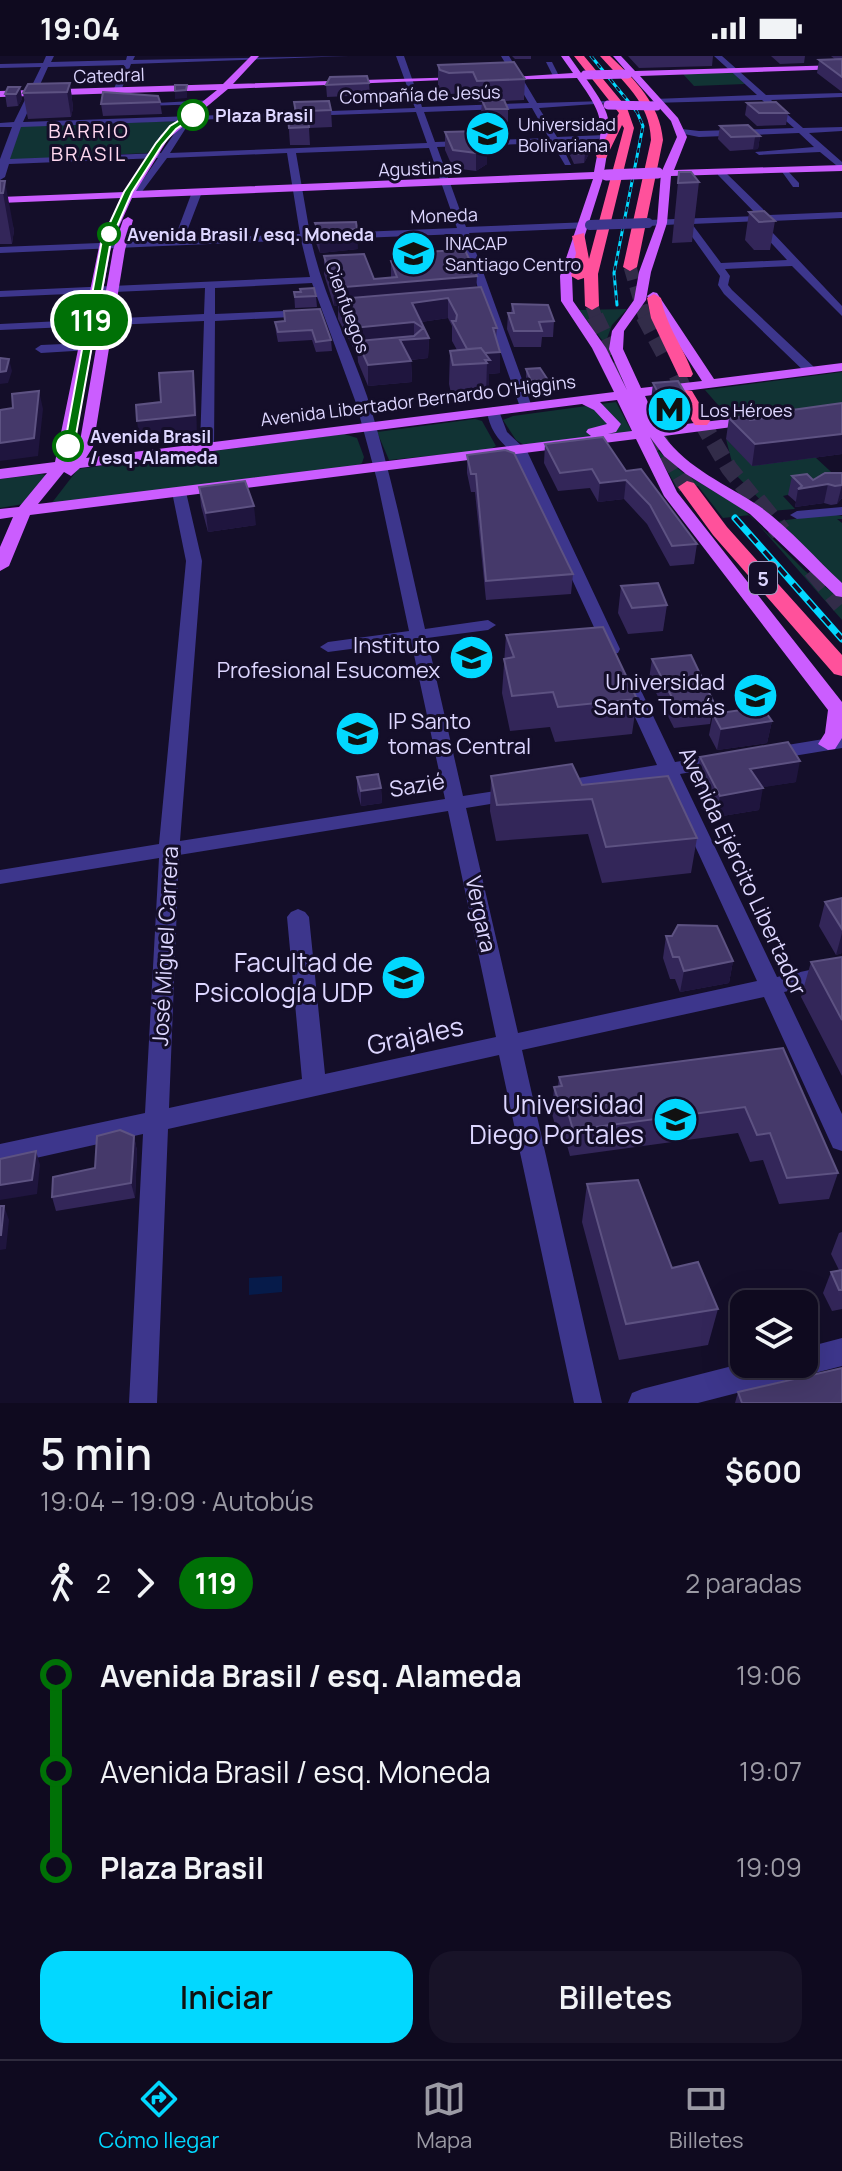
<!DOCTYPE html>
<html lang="es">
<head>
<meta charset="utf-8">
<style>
	:root { --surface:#0f0a1f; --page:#181328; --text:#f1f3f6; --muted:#9b9aa4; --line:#2f2b3d; --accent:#02d8ff }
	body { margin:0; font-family:Manrope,sans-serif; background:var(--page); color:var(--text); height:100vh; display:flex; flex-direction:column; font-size:30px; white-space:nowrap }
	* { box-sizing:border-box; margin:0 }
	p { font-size:26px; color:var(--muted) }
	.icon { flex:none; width:44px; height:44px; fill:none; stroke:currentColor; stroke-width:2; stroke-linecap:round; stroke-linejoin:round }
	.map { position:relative; height:1347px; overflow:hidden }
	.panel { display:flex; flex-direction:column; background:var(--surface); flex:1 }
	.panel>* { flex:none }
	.badge { padding:0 16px; border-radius:26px; font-size:28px; line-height:52px }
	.tools { position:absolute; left:730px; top:1234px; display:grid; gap:16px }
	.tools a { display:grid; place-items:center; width:88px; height:88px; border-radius:16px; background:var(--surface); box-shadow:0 8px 32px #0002,0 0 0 2px var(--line); font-size:40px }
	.map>.badge { position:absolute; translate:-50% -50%; box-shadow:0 0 0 4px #fff }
	.legs { display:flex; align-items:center; gap:12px; height:88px; padding:0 40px; font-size:26px }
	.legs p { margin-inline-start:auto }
	.headline { display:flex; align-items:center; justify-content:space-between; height:136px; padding:0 40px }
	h1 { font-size:44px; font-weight:600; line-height:60px }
	.action { display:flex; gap:16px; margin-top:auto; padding:16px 40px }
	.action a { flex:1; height:92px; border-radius:24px; background:var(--accent); color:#111; font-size:32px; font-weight:600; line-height:92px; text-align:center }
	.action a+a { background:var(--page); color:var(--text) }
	ul { padding:0 40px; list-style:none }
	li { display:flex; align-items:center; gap:28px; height:96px; font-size:30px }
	li i { display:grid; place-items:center; width:12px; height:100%; margin:0 10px; background:currentColor }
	li i::after { content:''; width:20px; height:20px; margin:-10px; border:6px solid; border-radius:50%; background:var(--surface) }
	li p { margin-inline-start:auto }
	li:first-child i { background:linear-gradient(#0000 50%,currentColor 0) }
	li:last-child i { background:linear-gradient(currentColor 50%,#0000 0) }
	.status { display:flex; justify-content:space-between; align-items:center; height:56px; padding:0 40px; background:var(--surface); direction:ltr }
	.status svg { height:22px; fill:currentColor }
	.tab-bar { display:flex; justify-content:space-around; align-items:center; height:112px; border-top:2px solid var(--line); background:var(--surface); font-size:22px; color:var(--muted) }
	.tab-bar a { display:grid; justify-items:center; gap:4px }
	.tab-bar .current { color:var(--accent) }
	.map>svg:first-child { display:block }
	.green { fill:#113334 }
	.water { fill:#061b4a }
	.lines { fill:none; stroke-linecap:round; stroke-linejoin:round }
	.highway-tunnel-far2 { stroke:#322c49; stroke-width:13; stroke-dasharray:13 7; stroke-linecap:butt }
	.highway-tunnel-far1 { stroke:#322c49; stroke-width:17; stroke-dasharray:17 8; stroke-linecap:butt }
	.highway-tunnel { stroke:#322c49; stroke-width:21; stroke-dasharray:21 11; stroke-linecap:butt }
	.minor { fill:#3d368c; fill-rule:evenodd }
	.major { fill:#cb5dff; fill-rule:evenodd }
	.highway { fill:#ff519b; fill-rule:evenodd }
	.rail-far1-casing { stroke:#02d8ff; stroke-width:3 }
	.rail-casing { stroke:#02d8ff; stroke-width:7 }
	.rail-far1 { stroke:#140e29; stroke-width:2; stroke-dasharray:5; stroke-linecap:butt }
	.rail { stroke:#140e29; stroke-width:4; stroke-dasharray:11; stroke-linecap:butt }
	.minor-bridge { stroke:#3d368c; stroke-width:10 }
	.major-bridge-far1 { stroke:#cb5dff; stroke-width:9 }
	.major-bridge { stroke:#cb5dff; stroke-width:11 }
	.wall { fill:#332659 }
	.shaded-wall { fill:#1f153e }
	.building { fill:#45396a; stroke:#5d5282; stroke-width:2 }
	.line-1 { fill:#007106; stroke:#fff; stroke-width:2 }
	.stop-1-dot { fill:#fff; stroke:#007106; stroke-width:4 }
	.labels { text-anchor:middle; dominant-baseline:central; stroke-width:6; stroke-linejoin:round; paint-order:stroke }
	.far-street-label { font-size:18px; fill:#ddd6ff; stroke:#140e29 }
	.far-stop-label { font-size:18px; font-weight:bold; fill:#ddd6ff; stroke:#140e29; text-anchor:start }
	.far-poi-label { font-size:18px; fill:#ddd6ff; stroke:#140e29; text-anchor:start }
	.far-neighbourhood-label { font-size:20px; letter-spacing:2px; fill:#ffd8ef; stroke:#140e29 }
	.shield { fill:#140e29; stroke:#a19abf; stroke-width:2 }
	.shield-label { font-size:20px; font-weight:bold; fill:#ddd6ff }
	.poi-label { font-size:22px; fill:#ddd6ff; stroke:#140e29; text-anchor:end }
	.street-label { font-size:22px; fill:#ddd6ff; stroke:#140e29 }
	.near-poi-label { font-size:26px; fill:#ddd6ff; stroke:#140e29; text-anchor:end }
	.near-street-label { font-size:26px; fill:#ddd6ff; stroke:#140e29 }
</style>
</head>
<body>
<div class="status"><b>19:04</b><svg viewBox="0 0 49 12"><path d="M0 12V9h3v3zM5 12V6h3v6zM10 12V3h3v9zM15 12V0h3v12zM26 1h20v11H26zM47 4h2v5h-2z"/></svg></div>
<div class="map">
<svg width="842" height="1347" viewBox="0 0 842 1347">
	<rect width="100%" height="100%" fill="#140e29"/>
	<path class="green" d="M731,15L745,28L694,30L682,17Z
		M179,65L147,97L9,104L21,70Z
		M627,253L612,269L605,288L579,254Z
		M842,316V348L723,363L720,358L725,357L705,334Z
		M616,346L632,376L524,389L516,384L503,364L513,360Z
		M475,363L482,365L496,390L489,394L389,404L377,376Z
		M344,378L357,382L364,401L362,407L354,411L51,448L78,413Z
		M726,383L752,409L815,401L842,426L783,440L795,453L771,455L735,418Z
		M656,393L682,416L743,453L805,515L842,544V564L750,459L723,462L698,430L676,431Z
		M42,418L47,420L23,448L0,452V423Z
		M831,458L842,460V463H837L842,467V528L779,465Z"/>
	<path class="water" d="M282,1220V1236L249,1239V1222Z"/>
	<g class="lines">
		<path class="highway-tunnel-far2" d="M630,211L645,262
			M592,250L596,262"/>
		<path class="highway-tunnel-far1" d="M595,260L625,324
			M644,260L666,301
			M677,319L686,339
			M701,365L729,412L757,447
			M654,377L687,431"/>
		<path class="highway-tunnel" d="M756,445L781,476
			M813,513L842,548"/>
		<path class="minor" d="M46,0H54L51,6L126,4L127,0H135L133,4L349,0L131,8L121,35L117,37L113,35L124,9L48,11L23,66L415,52L396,0H404L417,37L443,38L419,41L422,51L529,47L501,0H509L537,47L605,45L609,47L539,52L557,81L605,79L609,82L560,86L571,109H565L552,87L437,91L466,171L590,166L595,169L590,172L469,177L532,351L531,354L520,351L459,178L311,184C323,239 349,287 367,340C391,416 407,495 425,573L488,564L496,569L488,574L427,582L463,740L515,732L525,738L515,744L466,752L518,977L757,925L663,720L560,737L551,731L560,725L657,709L618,624L627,619L636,624L675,706L720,699L729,705L720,711L680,718L777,921L842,907V923L784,936L842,1058V1095L833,1092L764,941L522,994L602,1347H574L499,999L168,1073L157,1347H129L143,1078L0,1110V1088L145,1057L159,802L0,828V814L159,788L186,505L172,436L174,433H184L186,436L202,505L180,785L445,743L411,585L328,596L320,591L328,586L409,575L377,424L356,347L312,227L215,232V258L309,254L315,257L309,260L215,265L214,391L207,395L200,391L204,265L0,274V268L204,258L205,232L0,241V235L310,221L301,184L0,197V191L174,184L192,136L197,133L202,136L184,183L300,178L287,97L167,102L138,141L133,138L158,102L9,108L5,121L0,124V103L12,71H0V67L14,66L41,11L0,12V8L43,7ZM532,52L549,82L435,86L424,56ZM416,56L427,87L170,97L191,64ZM183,65L161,97L10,103L21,71ZM429,92L457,172L310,178L296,97ZM448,755L496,981L325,1018L309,861L305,856L298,853L291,856L287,861L302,1023L169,1052L179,799Z
			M714,0H722L766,39L842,37V41L771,44L803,72L842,71V75L809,77L842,106V114L820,96L759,99L755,96L814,91L799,77L699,81L679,77L682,73L699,75L794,72L762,44L651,47L654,43L757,39Z
			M546,6H552L560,22H554Z
			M211,44L208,48L142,50L138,48Z
			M780,113H786L799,127V131H793Z
			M718,115H724L769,159L842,156V162L771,165L772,176L842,250V260L792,210L725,213L730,220L728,229L732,234L815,312V318H807L724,238L718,229L720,220L683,168L648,170L643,167L648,164L758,160L718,119ZM761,165L762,177L787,204L721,207L692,168Z
			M86,287L92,291L90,294L41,297L35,293L41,289Z
			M493,351L499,355L507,376L527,395L620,593L618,597L612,598L604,593L514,397C500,387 489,373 487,355Z
			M842,451V459L797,463L790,459L797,455Z
			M842,680V692L769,704L760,698L769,692Z
			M842,1282V1310L698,1347H628L632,1337L642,1333L744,1307L804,1308V1292Z"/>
		<path class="major" d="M251,0H259L233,28L464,21L468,23L228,33L168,83L136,135L594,116C603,67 607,64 577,22L500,24L496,22L573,17L561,0H569L581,17L589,19L585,21C615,63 612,67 604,116L611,119L603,122L572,220L573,245L606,292L627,334L609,293L612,275L634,244L639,216L657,167L661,117L677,81L671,65L631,20H625L627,16L613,0H621L635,15L842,9V13L640,20L678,62L687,81L674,114L842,109V115L671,120L667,167L651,216L646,244L624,275L623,293L641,332L702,325L647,240L653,236L657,237L714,323L842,307V315L645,340L660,371L755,360L762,364L755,368L664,380C688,413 726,428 759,450C789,471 815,502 842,527V541L836,540L750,458L686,418L664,400L650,381L677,436L842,646V682L835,693L828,694L818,688L825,677L828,654L664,440L636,383L30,459L9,510L0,515V491L13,461L0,463V453L19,451L47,417L0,423V413L55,406L100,186L121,142L0,147V141L125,136L161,79L217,34L0,41V35L223,28ZM593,123L560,220L561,245L592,292L614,336L86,402L93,391L125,194L133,164L128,161L123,164L113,194L79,391L72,401L112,186L132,142ZM617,344L632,375L608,378L616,376L621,368L600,346ZM582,348L594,354L607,368L588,373L586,376L591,380L38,448L64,416L71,420L80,412Z"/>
		<path class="highway" d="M574,0H584L627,52L634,72L598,218L599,250L592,254L585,250L584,222L578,224L571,220L576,197L572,180L584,177L589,203L624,72L622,69L606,102H598L596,100L619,57Z
			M600,0H610C635,24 660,48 663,84L637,211L630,215L623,211L651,84C650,46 623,26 600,0Z
			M654,238L661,242C666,270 684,292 693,318L691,321H679L651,262L647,242Z
			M686,334L692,335L710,365L707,369H695L692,365L678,339Z
			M687,425L694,427L727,471L842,599V620L834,618L713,479L678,431Z"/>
		<defs>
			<path id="rail-far1" d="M591,0L637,56L643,70L614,217L617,249"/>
			<path id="rail" d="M735,462L842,583"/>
		</defs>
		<use href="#rail-far1" class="rail-far1-casing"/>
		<use href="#rail" class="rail-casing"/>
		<use href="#rail-far1" class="rail-far1"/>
		<use href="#rail" class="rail"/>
		<path class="minor-bridge" d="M590,169L648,167"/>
		<path class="major-bridge-far1" d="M585,19L628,18
			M608,49L657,50"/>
		<path class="major-bridge" d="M606,119L658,117"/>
	</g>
	<path class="wall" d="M512,0H531V3H515Z
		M628,0H713L712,10L639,12Z
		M771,0H805L804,7L780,8Z
		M831,0H842V36L817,17L819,4H836Z
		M438,9L525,23L524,44L505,45L508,53V66H485L481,57L482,46H477L473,37L449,38L440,35L438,29Z
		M70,27L73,52L71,61L28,63L23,37Z
		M369,27L370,39L327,41L326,29Z
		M20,31L22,43L18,50L7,51L5,38Z
		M160,46L162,58L103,60L101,48Z
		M294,46L331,54L332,71L309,72L310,89H290L288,61L295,58Z
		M747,47L788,57L786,69L757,70L745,59Z
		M720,70L760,80L758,93L730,95L718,83Z
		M480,75L487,108L476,115L453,112L445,94V76Z
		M569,88L590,96L584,107L574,108L569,97Z
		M679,116L699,126L692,186L672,187Z
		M0,125L14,174L12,188H0Z
		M749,156L775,165L770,194H754L745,184Z
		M315,167L358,193L320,197L316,187Z
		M397,197L477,231L497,272L496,282L500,296V317L489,318V337H486V340L452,342L449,328L450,295L457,294L452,285V270L448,262L421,266L429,282L428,302L411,304L412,326L368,330L358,306L357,292L354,293L338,263V249L334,250L324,218V200L374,223L391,222V205L397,204Z
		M294,236L316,240L317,251L295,252Z
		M512,248L554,265L553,281H542L541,291H514L507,273L508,257H511Z
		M284,255L331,284L332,295L316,296L312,284L278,286L276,276L275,266L284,265Z
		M526,313L548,324L547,336L530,337L526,325Z
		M653,327L691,347L688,365L663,368L651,344Z
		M842,347V398L752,410L726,383L729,362L750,364L784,360L785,355Z
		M545,388L626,415L697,488L694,508L670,510L647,468L624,443L598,446L590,432L558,435L544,407Z
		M467,399L573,518L571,538L486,544L475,436H471L467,417Z
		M842,417V442L837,448L831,449L824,447L795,451L796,446L788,439L792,420L813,424Z
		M199,431L256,469L208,476L201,450Z
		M621,530L667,549L663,575L628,578L618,557Z
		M506,579L637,643L632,678L555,686L550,671L510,675L502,637Z
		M652,603L714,647L710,668L674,672L649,623Z
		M713,658L772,665L767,687L717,694L709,679Z
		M700,701L796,726L762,731L759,754L716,761L697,722Z
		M491,720L582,729L697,782L691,817L602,827L588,778L496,785L490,755Z
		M357,721L381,732L382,747L361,750L357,735Z
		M842,842V897L836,899L819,870L825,846Z
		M666,880H672L733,905L729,927L680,936L675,923H670L663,902Z
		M842,901V1020L801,941L811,906Z
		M783,992L838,1117L829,1143L779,1148L763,1104L750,1106L738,1077L570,1100L563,1075L557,1076L552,1058L554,1031H558L559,1021Z
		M134,1080L137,1095L135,1142L56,1155L52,1141L95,1112Z
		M587,1128L672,1212L718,1253L708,1289L619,1304L582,1166Z
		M842,1176V1253L832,1255L823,1237L831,1216L839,1214L831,1198L839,1177Z
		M738,1336L842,1347H735Z"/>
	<path class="shaded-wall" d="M70,27L73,52L71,61L67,36Z
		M187,29V42L175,43V35Z
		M20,31L22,43L18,50L16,38Z
		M760,80L758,93L753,94L755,81Z
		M590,88V96L584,107L585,98Z
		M487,90V108L476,115V97Z
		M5,125L14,174L12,188L3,137Z
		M357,173L358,193L320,197L319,177Z
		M477,220L476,237L338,243V249L334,250L333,232Z
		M448,242V262L414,267V283L429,282L428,302L400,305L357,285V292L354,293L353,272L412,247Z
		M500,296V317L489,318V337H486L487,307L470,299Z
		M9,303L12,315L8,327L0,328V316Z
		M411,305L412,326L368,330V309Z
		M193,315L196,338L197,383L140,388L137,365L195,359Z
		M39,335L43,353L38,400L0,405V387Z
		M691,347L688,365L663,368L665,350Z
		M842,378V398L752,410L755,388Z
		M626,424L624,443L598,446L600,427Z
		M828,428L824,447L795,451L798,433Z
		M842,429V442L837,448Z
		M254,450L256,469L208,476L206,457Z
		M772,665L767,687L717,694L721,673Z
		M800,705L796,726L746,734L750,713Z
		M381,732L382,747L361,750V735Z
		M763,732L759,754L716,761L720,740Z
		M842,877V897L836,899Z
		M733,905L729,927L680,936L684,915Z
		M134,1080L137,1095L135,1142L131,1127Z
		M36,1095L40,1109L37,1138L0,1144V1129Z
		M4,1150L9,1164L6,1193L0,1194V1179Z"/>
	<path class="building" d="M842,3V21L819,4Z
		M514,6L525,23L477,25L473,16L449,17L440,14L438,9Z
		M367,20L369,27L326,29L330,21Z
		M70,27L67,36L23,37L28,28Z
		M175,29H187L186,34L175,35Z
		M8,31H20L16,38H5Z
		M103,36L158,40L160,46L101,48Z
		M482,44H504L508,53H486Z
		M329,45L331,54L307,55L309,71L289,72L288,61L296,57L294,46Z
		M776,46L788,57H759L747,47Z
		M748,69L760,80L731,81L720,70Z
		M480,75L487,90L476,97L453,94L445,76Z
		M569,88H590L585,98H575Z
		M679,116H691L699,126L678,127Z
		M0,125H5L3,137H0Z
		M764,155L775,165L759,166L749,156Z
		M356,166L357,173L319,177L315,167Z
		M465,194L477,220L333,232L324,200L364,198L374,223L397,221L391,205L400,204L397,197Z
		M481,231L497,272H493L500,296L485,297L481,292L467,293L452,265H456L457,259L448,242L412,247L429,282L400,284L411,305L368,309L357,285L414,280L423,272L414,266L353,272L338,243Z
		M314,232L316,240L295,241L294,236H301L300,233Z
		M512,248L548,249L554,265L539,266L542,275H514L508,257H514Z
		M320,253L331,284L316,286L312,274L278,276L275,266L285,265L284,255Z
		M481,292L490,304H485L487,307L453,309L450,295Z
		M0,302L9,303L6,315L0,316Z
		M540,312L548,324L531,325L526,313Z
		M193,315L195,359L137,365L136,349L161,346L159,317Z
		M678,325L691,347L665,350L653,327Z
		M39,335L34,382L0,387V354L13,352L12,338Z
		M842,347V378L755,388L729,362L746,360L750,364L789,359L785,355Z
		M603,381L626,415L641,413L697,488L672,490L650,449L626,424L600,427L592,413L560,417L545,388Z
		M505,394L514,397L573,518L486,525L476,418H471L467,399Z
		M825,417H842V429L835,430L828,428L798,433L802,430L792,420L807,418L813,424Z
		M245,425L254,450L206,457L199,431Z
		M658,527L667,549L632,552L621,530Z
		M603,571L637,643L558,651L553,636L512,640L504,603L514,601L506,579Z
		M691,599L714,647L677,651L652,603Z
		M762,651L772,665L721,673L713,658Z
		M788,686L800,705L750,713L763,732L720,740L700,701Z
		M572,708L582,729L668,720L697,782L606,791L592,743L497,749L491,720Z
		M378,718L381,732L361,735L357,721Z
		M842,842V873L825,846Z
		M678,869L717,870L733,905L684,915L679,901H673L666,880H672Z
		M842,901V964L811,906Z
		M783,992L838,1117L787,1122L770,1077L757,1079L745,1051L573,1074L566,1049L560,1050L554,1031L562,1030L559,1021Z
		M120,1074L134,1080L131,1127L52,1141L53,1121L95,1112L97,1080Z
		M36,1095L32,1124L0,1129V1103Z
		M638,1124L672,1212L698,1206L718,1253L626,1268L587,1128Z
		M0,1150H4L1,1179H0Z
		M842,1214V1234H839L831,1216Z
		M842,1312V1347H742L738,1336Z"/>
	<path class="line-1" d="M190,58L196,59L176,73L162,89L132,136L111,184L74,390L64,392L102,184L124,136L156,87L170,70Z"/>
	<defs>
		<symbol id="university-disc" viewBox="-11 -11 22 22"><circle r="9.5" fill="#02d8ff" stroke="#140e29"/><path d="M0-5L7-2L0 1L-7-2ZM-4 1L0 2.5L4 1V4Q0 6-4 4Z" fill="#111"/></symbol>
		<symbol id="metro-disc" viewBox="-11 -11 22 22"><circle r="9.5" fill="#02d8ff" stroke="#140e29"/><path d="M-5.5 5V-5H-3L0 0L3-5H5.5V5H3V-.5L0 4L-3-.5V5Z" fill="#111"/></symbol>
	</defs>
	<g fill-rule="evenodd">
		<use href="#university-disc" x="462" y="52" width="51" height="51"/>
		<use href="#university-disc" x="388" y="172" width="51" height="51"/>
		<use href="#metro-disc" x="644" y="328" width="51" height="51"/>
		<use href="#university-disc" x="446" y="576" width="51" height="51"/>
		<use href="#university-disc" x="730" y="614" width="51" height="51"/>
		<use href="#university-disc" x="332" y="652" width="51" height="51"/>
		<use href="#university-disc" x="378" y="896" width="51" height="51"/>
		<use href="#university-disc" x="650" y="1038" width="51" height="51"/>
	</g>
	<g class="stop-1-dot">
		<circle cx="193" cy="59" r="14"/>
		<circle cx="109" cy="178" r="10"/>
		<circle cx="68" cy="390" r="14"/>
	</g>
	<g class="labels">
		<g class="far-street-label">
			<text transform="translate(109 19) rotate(-2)">Catedral</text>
			<text transform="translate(420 38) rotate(-2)">Compañía de Jesús</text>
			<text transform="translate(420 112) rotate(-2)">Agustinas</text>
			<text transform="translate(444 159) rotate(-2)">Moneda</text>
			<text transform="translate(348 251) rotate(70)">Cienfuegos</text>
			<text transform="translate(418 344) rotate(-7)">Avenida Libertador Bernardo O'Higgins</text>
		</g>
		<g class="far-stop-label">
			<text x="215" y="59">Plaza Brasil</text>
			<text x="127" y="178">Avenida Brasil / esq. Moneda</text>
			<text x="90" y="380">Avenida Brasil<tspan x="90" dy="21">/ esq. Alameda</tspan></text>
		</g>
		<g class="far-poi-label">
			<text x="518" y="68">Universidad<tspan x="518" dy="21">Bolivariana</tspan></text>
			<text x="445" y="187">INACAP<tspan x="445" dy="21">Santiago Centro</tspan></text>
			<text x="700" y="354">Los Héroes</text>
		</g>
		<g class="far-neighbourhood-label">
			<text x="89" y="74">BARRIO<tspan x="89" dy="23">BRASIL</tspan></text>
		</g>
		<rect class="shield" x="749" y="506" width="28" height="32" rx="6"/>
		<g class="shield-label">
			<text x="763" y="522">5</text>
		</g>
		<g class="poi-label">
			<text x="440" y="589">Instituto<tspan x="440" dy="25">Profesional Esucomex</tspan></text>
			<text x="725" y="626">Universidad<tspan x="725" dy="25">Santo Tomás</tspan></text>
			<text x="388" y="665" text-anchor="start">IP Santo<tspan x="388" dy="25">tomas Central</tspan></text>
		</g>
		<g class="street-label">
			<text transform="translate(417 729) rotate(-9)">Sazié</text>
			<text transform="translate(743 815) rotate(65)">Avenida Ejército Libertador</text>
			<text transform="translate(481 858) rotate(78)">Vergara</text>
			<text transform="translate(165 890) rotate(-87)">José Miguel Carrera</text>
		</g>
		<g class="near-poi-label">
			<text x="373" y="906">Facultad de<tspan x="373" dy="30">Psicología UDP</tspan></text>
			<text x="644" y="1048">Universidad<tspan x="644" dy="30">Diego Portales</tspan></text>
		</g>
		<g class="near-street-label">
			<text transform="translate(415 979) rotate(-12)">Grajales</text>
		</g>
	</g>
</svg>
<div class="tools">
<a><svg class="icon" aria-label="layers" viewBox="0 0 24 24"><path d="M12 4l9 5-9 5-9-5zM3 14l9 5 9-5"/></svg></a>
</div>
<b class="badge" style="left:91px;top:264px;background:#007106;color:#fff">119</b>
</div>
<section class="panel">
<div class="headline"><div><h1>5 min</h1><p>19:04 – 19:09 · Autobús</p></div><b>$600</b></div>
<div class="legs"><svg class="icon" aria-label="walk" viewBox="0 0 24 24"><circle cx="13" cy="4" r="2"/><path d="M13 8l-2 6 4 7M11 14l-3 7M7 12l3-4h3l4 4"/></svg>2<svg class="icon" aria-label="forward" viewBox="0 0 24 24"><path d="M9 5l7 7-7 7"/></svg><b class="badge" style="background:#007106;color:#fff">119</b><p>2 paradas</p></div>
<ul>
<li><i style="color:#007106"></i><b>Avenida Brasil / esq. Alameda</b><p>19:06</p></li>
<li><i style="color:#007106"></i><span>Avenida Brasil / esq. Moneda</span><p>19:07</p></li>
<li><i style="color:#007106"></i><b>Plaza Brasil</b><p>19:09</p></li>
</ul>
<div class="action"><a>Iniciar</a><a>Billetes</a></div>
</section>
<nav class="tab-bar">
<a class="current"><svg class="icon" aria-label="directions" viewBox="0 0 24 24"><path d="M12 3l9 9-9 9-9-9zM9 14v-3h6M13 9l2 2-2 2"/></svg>Cómo llegar</a>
<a><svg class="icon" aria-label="map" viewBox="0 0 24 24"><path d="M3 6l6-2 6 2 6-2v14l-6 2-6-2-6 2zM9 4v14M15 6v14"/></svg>Mapa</a>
<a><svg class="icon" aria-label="tickets" viewBox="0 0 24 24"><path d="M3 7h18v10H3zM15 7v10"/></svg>Billetes</a>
</nav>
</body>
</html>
